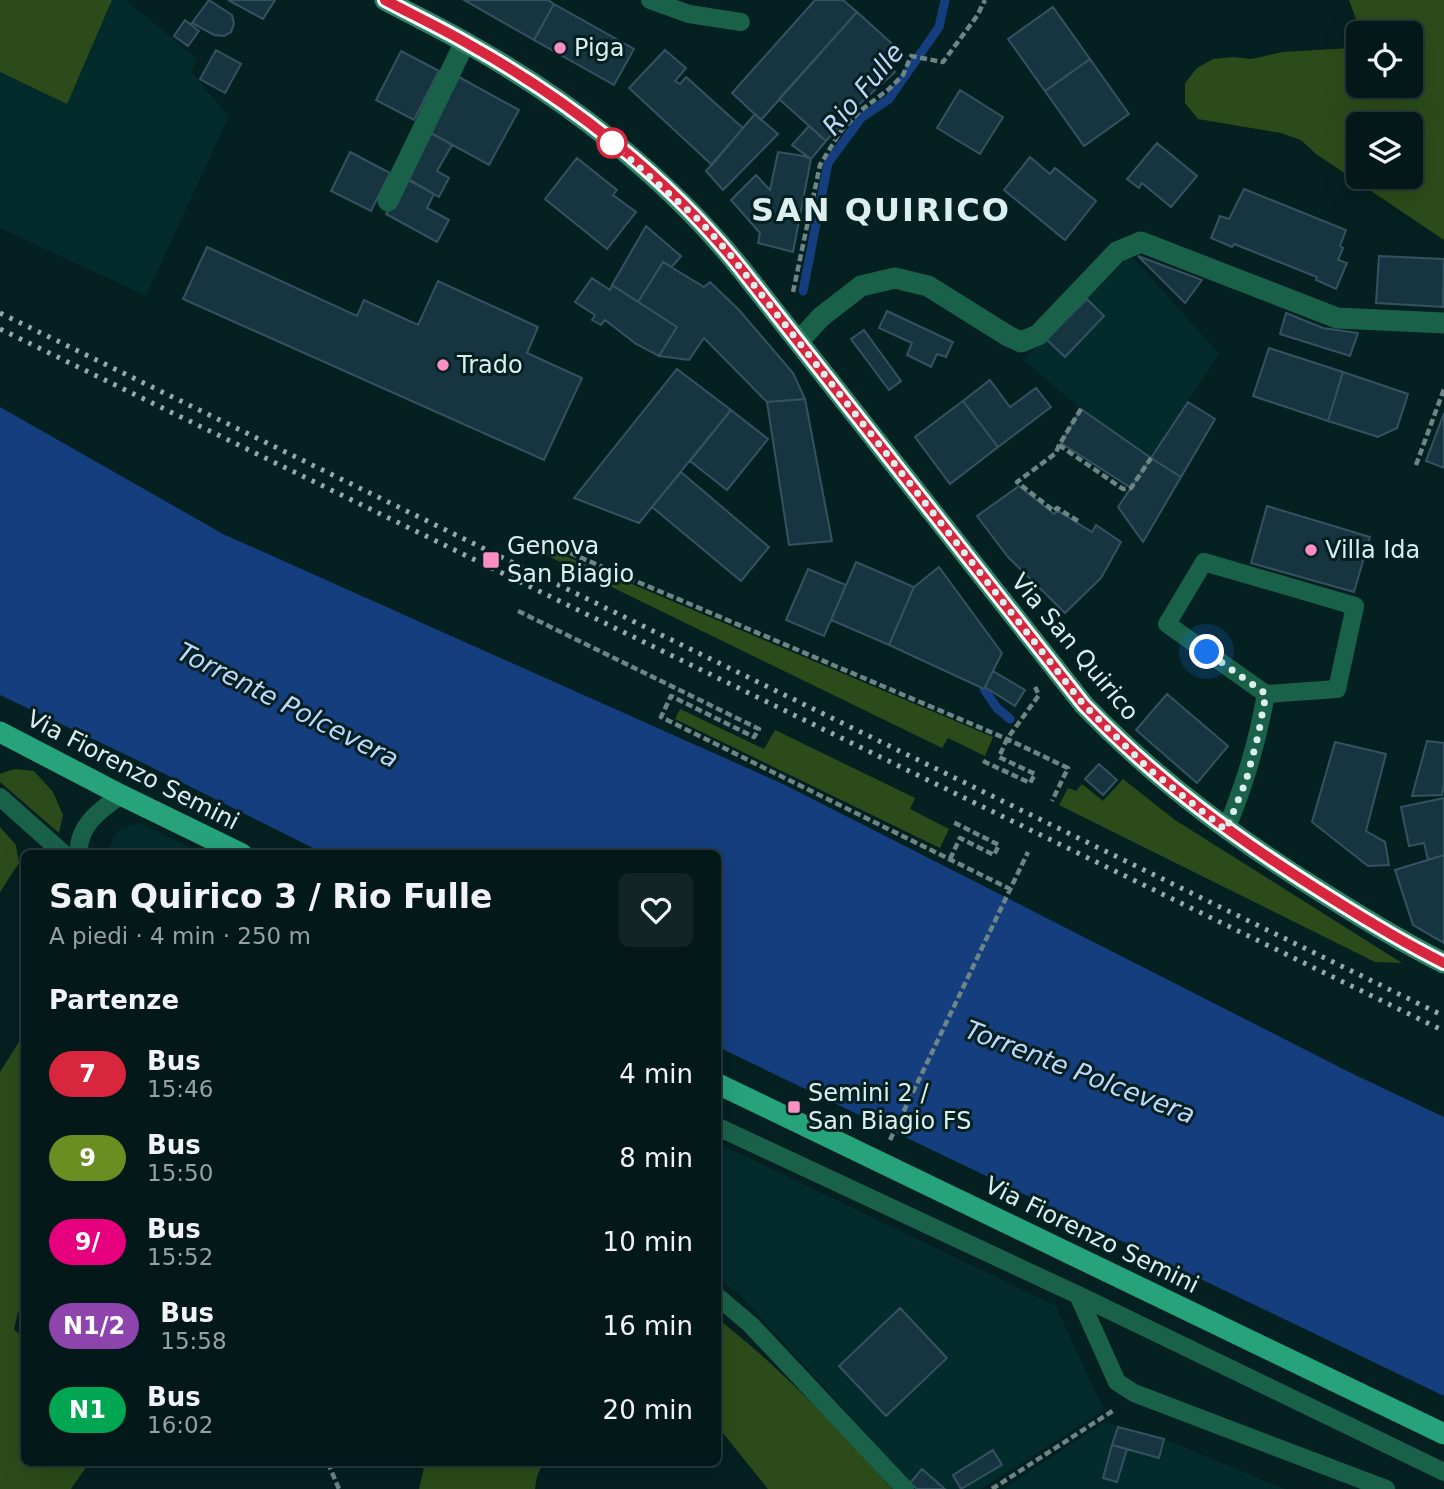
<!DOCTYPE html>
<html lang="it">
<head>
<meta charset="utf-8">
<style>
	:root { --surface:#031819; --page:#112526; --text:#f1f3f6; --muted:#97a0a2; --line:#243738 }
	body { margin:0; font-family:"DejaVu Sans",sans-serif; background:var(--page); color:var(--text); height:100vh; display:flex; flex-direction:column; font-size:26px; white-space:nowrap }
	* { box-sizing:border-box; margin:0 }
	p { font-size:23px; color:var(--muted) }
	.icon { flex:none; width:38px; height:38px; fill:none; stroke:currentColor; stroke-width:2; stroke-linecap:round; stroke-linejoin:round }
	.map { position:relative; flex:1; overflow:hidden }
	.sheet { position:absolute; left:21px; top:850px; width:700px; height:616px; display:flex; flex-direction:column; background:var(--surface); border-radius:10px; box-shadow:0 7px 28px #0002,0 0 0 2px var(--line) }
	.sheet>* { flex:none }
	.badge { padding:0 14px; border-radius:23px; font-size:24px; line-height:46px }
	.buttons { position:absolute; left:1346px; top:21px; display:grid; gap:14px }
	.buttons a { display:grid; place-items:center; width:77px; height:77px; border-radius:10px; background:var(--surface); box-shadow:0 7px 28px #0002,0 0 0 2px var(--line); font-size:35px }
	.you { position:absolute; width:35px; height:35px; margin:-18px; border:5px solid #fff; border-radius:50%; background:#1a73e8; box-shadow:0 0 0 10px #1a73e833 }
	.map>.badge { position:absolute; translate:-50% -50%; box-shadow:0 0 0 4px #fff }
	h2 { padding:0 28px; font-size:26px; line-height:63px }
	.round { display:grid; place-items:center; flex:none; width:74px; height:74px; border-radius:10px; background:var(--page) }
	.headline { display:flex; align-items:center; justify-content:space-between; height:119px; padding:0 28px }
	h1 { font-size:33px; font-weight:700; line-height:52px }
	ul { padding:0; list-style:none }
	li { display:flex; align-items:center; gap:21px; height:84px; padding:0 28px }
	li div { flex:1 }
	li b { display:block; font-size:26px }
	li em { font-style:normal }
	li .badge { min-width:77px; font-weight:700; text-align:center }
	.map>svg:first-child { display:block }
	.built { fill:#042b2c }
	.green { fill:#2b4c1a; fill-rule:evenodd }
	.water { fill:#153e7e }
	.lines { fill:none; stroke-linecap:round; stroke-linejoin:round }
	.stream { stroke:#153e7e; stroke-width:9 }
	.building { fill:#173541; stroke:#345260; stroke-width:2 }
	.path { stroke:#6d8585; stroke-width:4.5; stroke-dasharray:7 3.5; stroke-linecap:butt }
	.lane { stroke:#1a614a; stroke-width:18 }
	.street { stroke:#1a614a; stroke-width:21 }
	.secondary { stroke:#2d8567; stroke-width:21 }
	.primary { stroke:#27a37c; stroke-width:21 }
	.rail { stroke:#95abab; stroke-width:5; stroke-dasharray:3.5 7; stroke-linecap:butt }
	.line-casing { stroke:#fff; stroke-width:16 }
	.line { stroke:#d7263d; stroke-width:10 }
	.walk { stroke:#dbefef; stroke-width:7; stroke-dasharray:0 12.6 }
	.poi-dot { fill:#fc8fc2; stroke:#042021; stroke-width:2.5 }
	.stop-dot { fill:#fff; stroke:#d7263d; stroke-width:3.5 }
	.labels { text-anchor:middle; dominant-baseline:central; stroke-width:6; stroke-linejoin:round; paint-order:stroke }
	.poi-label { font-size:24px; fill:#dbefef; stroke:#042021; text-anchor:start }
	.street-label { font-size:24px; fill:#dbefef; stroke:#042021 }
	.water-label { font-size:26px; font-style:italic; fill:#bfd7fd; stroke:#042021 }
	.district-label { font-size:32px; font-weight:bold; letter-spacing:2px; fill:#dbefef; stroke:#042021 }
</style>
</head>
<body>
<div class="map">
<svg width="1444" height="1489" viewBox="0 0 1444 1489">
	<rect width="100%" height="100%" fill="#042021"/>
	<path class="built" d="M112,0H126L197,59L191,72L229,116L146,296L0,228V72L67,104Z
		M1131,255L1219,354L1151,458L1081,409L1023,360Z
		M141,823L202,854H107L114,835L122,828Z
		M718,1143L1056,1306L1096,1394L1105,1409L981,1489H917L739,1294L718,1280Z
		M1105,1422L1164,1439L1285,1489H1003Z"/>
	<path class="green" d="M0,0H112L67,104L0,72Z
		M1349,0H1444V240L1316,154L1301,140L1281,133L1198,119L1185,103V83L1197,68L1213,59L1233,57L1251,59L1283,52L1350,48L1358,42V86H1410V33H1361ZM1358,124H1410V177H1358Z
		M549,549L993,737L985,756L948,738L942,748L546,555Z
		M680,709L764,749L775,730L915,798L910,809L949,829L940,848L675,719Z
		M14,769L34,771L53,792L63,815L59,833L0,782V774Z
		M1123,779L1175,820L1402,963L1375,962L1059,805L1068,788L1076,791L1082,784L1103,801Z
		M0,827L16,845L19,863L0,892Z
		M24,1034V1300L18,1312L14,1329L24,1339V1463H89L71,1489H0V1072Z
		M718,1319C781,1368 839,1429 892,1489H768L718,1427Z
		M425,1463H543L537,1476L535,1489H419Z"/>
	<path class="water" d="M0,407L223,534L783,784L1351,1073L1444,1117V1396L718,1047V854H325L137,760L0,695Z"/>
	<g class="lines">
		<path class="stream" d="M803,291L828,163L861,118L889,99L939,27L945,0
			M984,689L997,708L1010,719"/>
	</g>
	<path class="building" d="M209,0L232,15L234,24L231,32L224,36L214,35L192,23Z
		M228,0H275L263,19Z
		M464,0H548L554,4L534,40Z
		M815,0H843L857,12L761,120L732,93Z
		M554,4L634,49L614,85L534,40Z
		M1053,7L1090,59L1045,91L1008,39Z
		M857,12L899,50L887,64L895,72L855,108L826,141L779,99Z
		M185,20L199,31L188,46L174,36Z
		M216,50L241,64L225,93L200,79Z
		M665,50L686,68L675,81L680,84L686,77L743,128L712,165L629,88Z
		M401,51L439,71L414,120L376,100Z
		M1090,59L1129,114L1084,146L1045,91Z
		M459,77L519,110L489,165L429,132Z
		M960,90L1003,117L980,154L937,128Z
		M755,114L778,134L723,190L706,171Z
		M809,126L826,141L811,159L792,145Z
		M429,132L452,145L437,171L449,178L439,197L403,177Z
		M1157,143L1197,176L1171,207L1142,183L1139,188L1127,179Z
		M350,152L390,173L371,211L331,191Z
		M778,152L804,156L811,159L793,252L758,243L760,233L731,200L756,175L770,190Z
		M1030,157L1050,174L1055,168L1096,201L1065,240L1004,190Z
		M577,158L617,190L613,195L636,212L607,249L545,199Z
		M407,178L434,194L427,208L449,220L437,242L386,214Z
		M1244,189L1346,230L1340,246L1343,248L1338,260L1347,263L1336,289L1316,280L1317,277L1234,244L1232,247L1211,238L1220,216L1229,219Z
		M646,226L681,256L672,267L663,262L638,302L612,285Z
		M207,247L357,316L364,300L418,325L438,281L538,327L527,353L582,378L544,460L183,299Z
		M1138,256L1202,280L1185,303Z
		M1379,256L1444,259L1443,307L1376,303Z
		M663,262L704,287L710,282L739,310L793,373L805,399L767,402L704,338L689,360L659,356L677,327L638,302Z
		M592,278L610,290L612,285L677,327L659,356L636,344L605,320L601,325L592,320L595,315L575,302Z
		M1087,299L1104,316L1065,357L1046,339Z
		M887,311L953,342L946,357L937,354L931,367L907,355L912,343L879,328Z
		M1286,313L1323,328L1358,333L1350,356L1280,334Z
		M864,330L901,381L889,390L851,339Z
		M1269,348L1343,372L1328,421L1253,396Z
		M677,369L731,410L639,523L574,498Z
		M1343,372L1408,394L1397,428L1378,437L1328,421Z
		M990,380L1010,407L1036,388L1051,407L998,447L963,401Z
		M805,399L832,541L789,545L767,402Z
		M963,401L998,447L950,484L915,437Z
		M1188,402L1215,419L1181,477L1151,458Z
		M1081,409L1151,458L1131,488L1061,443Z
		M731,410L768,439L727,490L690,461Z
		M1444,413V468L1426,461Z
		M1151,458L1181,477L1143,542L1118,507Z
		M681,472L769,547L741,581L652,507Z
		M1019,486L1054,514L1058,511L1092,532L1096,525L1121,542L1101,578L1065,613L1008,557L977,516Z
		M1267,506L1370,537L1354,592L1251,563Z
		M856,562L914,587L889,645L831,620Z
		M939,567L1002,653L984,689L889,645L914,587Z
		M808,569L846,585L824,636L786,620Z
		M993,671L1025,690L1015,706L985,687Z
		M1167,694L1228,746L1197,783L1136,730Z
		M1427,741L1444,743V784L1442,795L1412,796Z
		M1335,742L1386,754L1366,831L1385,842L1389,865L1368,866L1312,822Z
		M1099,764L1117,780L1103,795L1085,779Z
		M1444,798V855L1428,860L1424,843L1409,846L1401,807Z
		M1444,855V943L1413,925L1395,870Z
		M900,1308L947,1358L886,1416L839,1366Z
		M1118,1427L1164,1439L1159,1458L1112,1445Z
		M1112,1445L1127,1449L1117,1482L1103,1478Z
		M993,1450L1002,1465L961,1489L953,1475Z
		M922,1469L945,1489H917L910,1483Z"/>
	<g class="lines">
		<path class="path" d="M793,292L820,165L840,132L860,111L889,89L903,75L911,56L943,62L977,16L985,0
			M1081,409L1059,445L1123,489L1131,488L1151,458
			M1059,445L1056,453L1017,482L1054,511L1057,508L1078,521V523
			M1416,465L1444,389
			M551,545L1007,739L1068,768L1052,801
			M518,611L759,729L754,737L671,696L661,717L1010,889
			M983,761L1030,783L1035,774L999,757L1007,739L1039,695L1035,687
			M950,859L960,838L994,855L999,845L953,822
			M890,1140L1028,852
			M328,1463L339,1489
			M992,1489L1114,1410"/>
		<path class="lane" d="M650,0L689,14L741,22
			M1204,562L1355,606L1337,689L1266,694L1167,624Z
			M0,797L64,854
			M1226,830C1245,783 1257,744 1266,694
			M79,854C77,826 100,810 121,795
			M718,1127L1078,1295L1444,1472
			M1078,1295L1117,1382L1134,1393L1386,1489
			M718,1297L751,1325L905,1489"/>
		<path class="street" d="M388,201L465,42
			M799,341L821,317L861,286L895,278L928,286L1008,336L1021,342L1038,335L1117,252L1141,242L1337,318L1444,323"/>
		<path class="secondary" d="M385,0C413,15 442,29 470,45C570,101 665,176 738,265L1084,705C1157,781 1239,841 1328,896C1366,920 1404,943 1444,963"/>
		<path class="primary" d="M0,732L121,795L242,854
			M718,1084L1444,1434"/>
		<path class="rail" d="M0,313L1444,1016
			M0,329L1444,1031"/>
	</g>
	<g class="lines">
		<defs>
			<path id="line" d="M385,0C413,15 443,29 470,45C570,101 666,176 738,265L1084,705C1158,782 1238,840 1328,896C1366,920 1404,943 1444,963"/>
		</defs>
		<use href="#line" class="line-casing"/>
		<use href="#line" class="line"/>
		<path class="walk" d="M612,143L700,221L728,252L1084,705L1149,769L1226,830L1246,781L1258,736L1266,694L1207,652"/>
	</g>
	<g class="poi-dot">
		<circle cx="560" cy="48" r="7"/>
		<circle cx="443" cy="365" r="7"/>
		<circle cx="1311" cy="550" r="7"/>
		<rect x="482" y="551" width="18" height="18" rx="3.5"/>
		<rect x="787" y="1100" width="14" height="14" rx="3.5"/>
	</g>
	<circle class="stop-dot" cx="612" cy="143" r="14"/>
	<g class="labels">
		<g class="poi-label">
			<text x="574" y="48">Piga</text>
			<text x="457" y="365">Trado</text>
			<text x="507" y="546">Genova<tspan x="507" dy="28">San Biagio</tspan></text>
			<text x="1325" y="550">Villa Ida</text>
			<text x="808" y="1093">Semini 2 /<tspan x="808" dy="28">San Biagio FS</tspan></text>
		</g>
		<g class="street-label">
			<text transform="translate(1075 647) rotate(50)">Via San Quirico</text>
			<text transform="translate(133 770) rotate(27)">Via Fiorenzo Semini</text>
			<text transform="translate(1092 1235) rotate(26)">Via Fiorenzo Semini</text>
		</g>
		<g class="water-label">
			<text transform="translate(863 89) rotate(-50)">Rio Fulle</text>
			<text transform="translate(288 705) rotate(27)">Torrente Polcevera</text>
			<text transform="translate(1080 1072) rotate(21)">Torrente Polcevera</text>
		</g>
		<g class="district-label">
			<text x="881" y="210">SAN QUIRICO</text>
		</g>
	</g>
</svg>
<div class="buttons">
<a><svg class="icon" aria-label="locate" viewBox="0 0 24 24"><circle cx="12" cy="12" r="6"/><path d="M12 2v4M12 18v4M2 12h4M18 12h4"/></svg></a>
<a><svg class="icon" aria-label="layers" viewBox="0 0 24 24"><path d="M12 4l9 5-9 5-9-5zM3 14l9 5 9-5"/></svg></a>
</div>
<div class="you" style="left:1207px;top:652px"></div>
<section class="sheet">
<div class="headline"><div><h1>San Quirico 3 / Rio Fulle</h1><p>A piedi · 4 min · 250 m</p></div><a class="round"><svg class="icon" aria-label="heart" viewBox="0 0 24 24"><path d="M12 20l-8-8c-3-5 5-10 8-4 3-6 11-1 8 4z"/></svg></a></div>
<h2>Partenze</h2>
<ul>
<li><span class="badge" style="background:#d7263d;color:#fff">7</span><div><b>Bus</b><p>15:46</p></div><em>4 min</em></li>
<li><span class="badge" style="background:#6b8e23;color:#fff">9</span><div><b>Bus</b><p>15:50</p></div><em>8 min</em></li>
<li><span class="badge" style="background:#e6007e;color:#fff">9/</span><div><b>Bus</b><p>15:52</p></div><em>10 min</em></li>
<li><span class="badge" style="background:#8e44ad;color:#fff">N1/2</span><div><b>Bus</b><p>15:58</p></div><em>16 min</em></li>
<li><span class="badge" style="background:#00a651;color:#fff">N1</span><div><b>Bus</b><p>16:02</p></div><em>20 min</em></li>
</ul>
</section>
</div>
</body>
</html>
